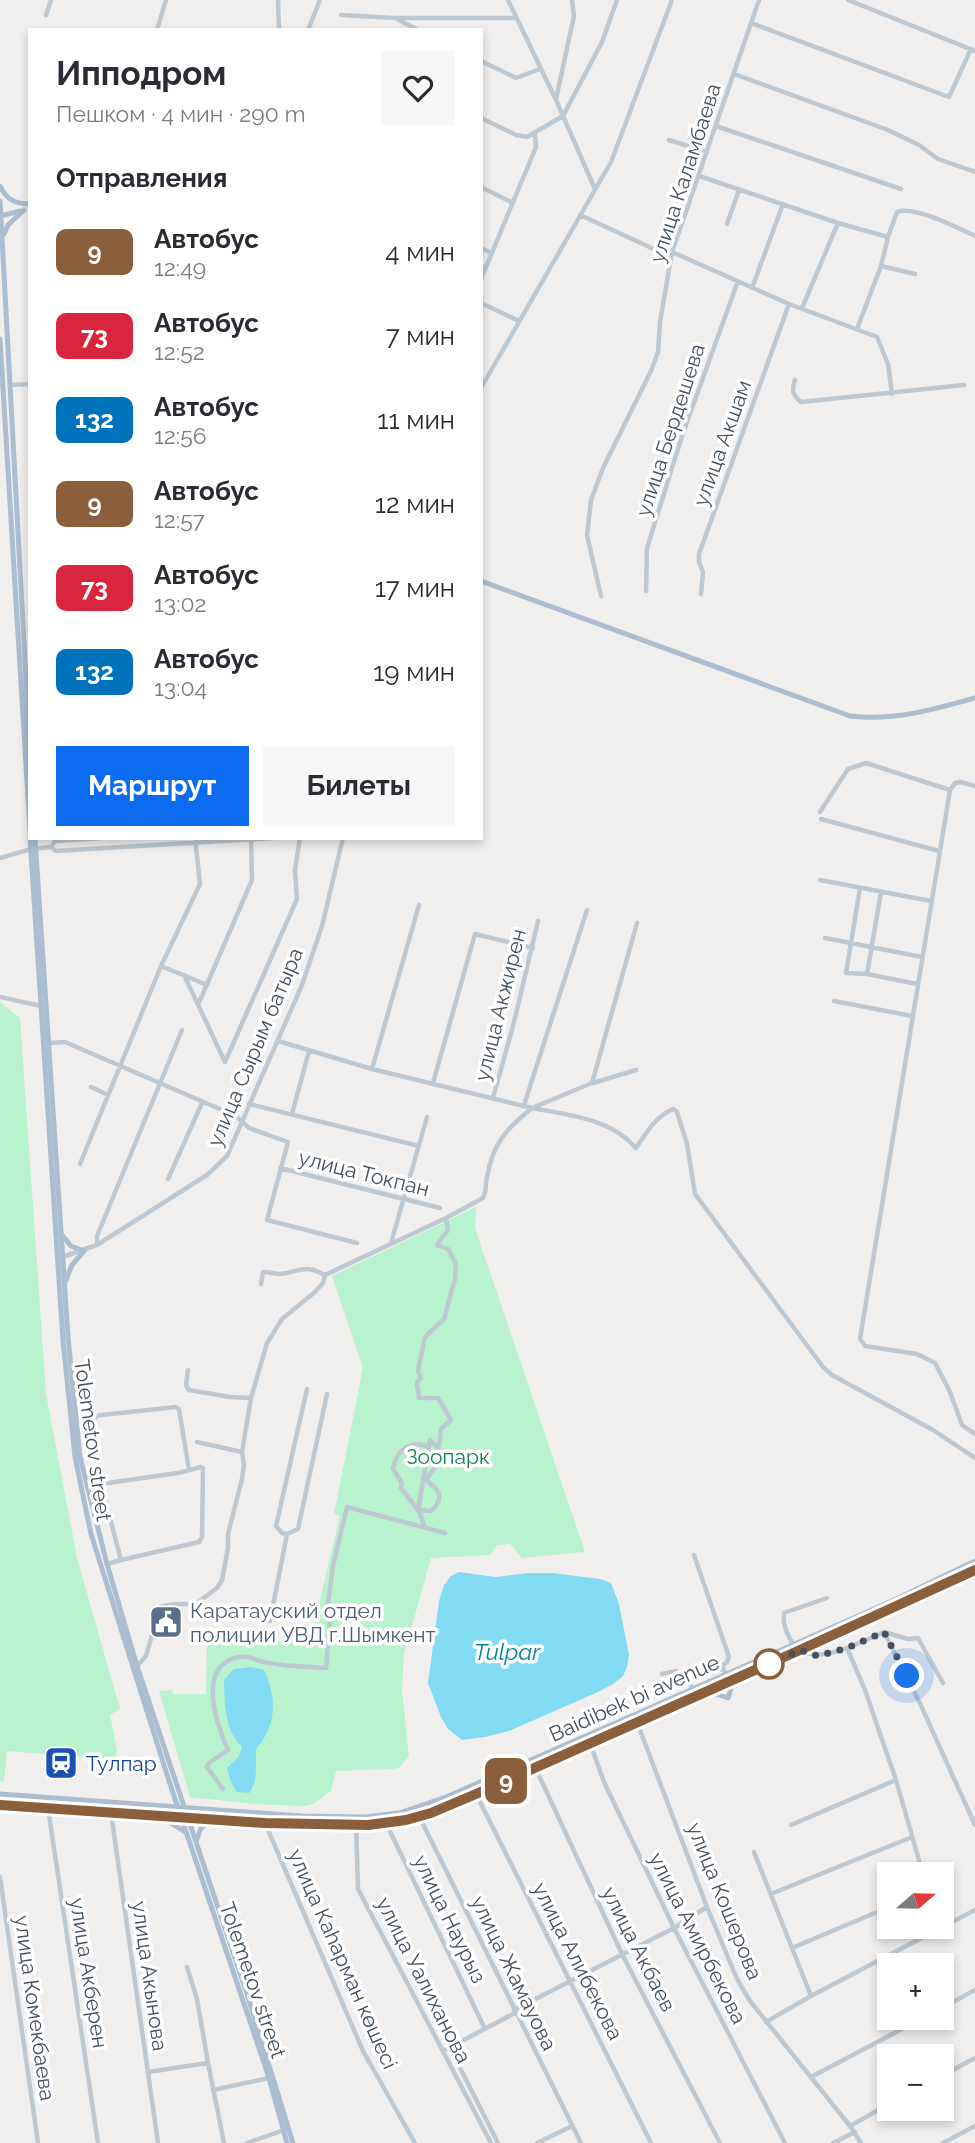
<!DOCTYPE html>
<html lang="ru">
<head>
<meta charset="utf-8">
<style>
	:root { --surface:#fff; --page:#f7f7f7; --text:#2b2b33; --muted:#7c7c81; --accent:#0b6bee }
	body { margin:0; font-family:Raleway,sans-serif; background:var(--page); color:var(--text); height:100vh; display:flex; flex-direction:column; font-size:26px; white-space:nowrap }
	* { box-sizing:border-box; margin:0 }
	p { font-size:23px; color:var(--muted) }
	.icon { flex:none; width:38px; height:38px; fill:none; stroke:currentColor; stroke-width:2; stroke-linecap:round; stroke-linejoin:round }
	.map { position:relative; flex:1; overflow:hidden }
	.sheet { position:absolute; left:28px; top:28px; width:455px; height:812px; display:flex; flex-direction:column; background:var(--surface); border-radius:0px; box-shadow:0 4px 10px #0003 }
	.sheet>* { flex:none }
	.badge { padding:0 14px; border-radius:10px; font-size:24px; line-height:46px }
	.needle { width:46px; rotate:70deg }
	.fabs { position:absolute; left:877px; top:1862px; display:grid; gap:14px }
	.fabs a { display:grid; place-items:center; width:77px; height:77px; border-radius:0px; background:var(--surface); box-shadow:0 4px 10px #0003; font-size:35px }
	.you { position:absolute; width:35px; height:35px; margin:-18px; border:5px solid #fff; border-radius:50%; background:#1a73e8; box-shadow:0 0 0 10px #1a73e833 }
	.map>.badge { position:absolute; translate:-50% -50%; box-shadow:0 0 0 4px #fff }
	h2 { padding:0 28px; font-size:26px; line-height:63px }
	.round { display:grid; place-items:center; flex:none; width:74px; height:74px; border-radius:0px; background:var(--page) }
	.summary { display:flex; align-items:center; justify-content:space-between; height:119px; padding:0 28px }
	h1 { font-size:33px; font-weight:700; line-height:52px }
	.cta { display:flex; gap:14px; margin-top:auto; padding:14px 28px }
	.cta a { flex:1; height:80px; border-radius:0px; background:var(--accent); color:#fff; font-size:28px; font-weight:700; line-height:80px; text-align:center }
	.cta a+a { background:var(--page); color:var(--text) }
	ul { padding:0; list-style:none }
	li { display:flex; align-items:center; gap:21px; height:84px; padding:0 28px }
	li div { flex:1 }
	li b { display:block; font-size:26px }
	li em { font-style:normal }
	li .badge { min-width:77px; font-weight:700; text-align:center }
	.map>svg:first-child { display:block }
	.green { fill:#b8f2cf }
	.water { fill:#82daf3 }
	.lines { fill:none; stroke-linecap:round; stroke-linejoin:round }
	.minor { stroke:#bdc8d1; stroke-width:4.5 }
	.major { stroke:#abbdcf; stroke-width:5 }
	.line-casing { stroke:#fff; stroke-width:16 }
	.line { stroke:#8b5e3c; stroke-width:10 }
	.walk { stroke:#45515d; stroke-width:7; stroke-dasharray:0 12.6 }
	.stop-dot { fill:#fff; stroke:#8b5e3c; stroke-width:3.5 }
	.labels { text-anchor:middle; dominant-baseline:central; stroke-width:7; stroke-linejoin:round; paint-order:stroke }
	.street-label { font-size:21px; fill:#45515d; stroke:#fff }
	.park-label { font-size:21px; fill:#10844b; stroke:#fff }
	.service-label { font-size:21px; fill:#4e5e75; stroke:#fff; text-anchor:start }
	.transit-label { font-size:21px; fill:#164399; stroke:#fff; text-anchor:start }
	.water-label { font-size:23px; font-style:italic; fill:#0380a3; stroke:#fff }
</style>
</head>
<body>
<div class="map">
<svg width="975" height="2143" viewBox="0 0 975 2143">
	<rect width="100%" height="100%" fill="#f1eeee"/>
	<path class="green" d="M0,1002L20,1018L46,1394L77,1558L120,1709L110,1715L117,1750L115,1760L7,1751L4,1781H0Z
		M476,1207L475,1228L585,1552L522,1558L510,1544L497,1545L490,1555L431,1558L404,1654L402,1690L409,1756L400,1767L394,1769L336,1771L331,1791L313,1804L304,1806L254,1804L190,1797L159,1691L172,1690L173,1694H206L207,1642H310L340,1516L334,1514L363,1368L332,1276Z"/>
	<path class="water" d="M459,1572L496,1577L529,1573H553L600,1579L611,1583L619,1604L629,1655L627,1667L623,1676L613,1684L598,1692L509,1731L485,1737L462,1740L448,1729L441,1717L428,1683L439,1601L444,1585L451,1576Z
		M251,1667L264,1670C277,1698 277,1725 256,1749C255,1764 259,1780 249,1793L237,1792L231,1782L227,1768L239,1756L242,1747C224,1730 225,1703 224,1680L234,1669Z"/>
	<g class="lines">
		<path class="minor" d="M278,0L279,30
			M508,0L556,100L595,189
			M848,0L975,51
			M46,15L51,0
			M341,15L395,18H515
			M397,19L418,30
			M751,23L949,97L971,49
			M157,30L166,0
			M308,30L320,0
			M481,61L516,78L540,69
			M734,74L888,130L919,145L938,159L975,172
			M556,99L574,16L572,0
			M481,118L516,135L527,137L563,116L602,42L617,0
			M716,126L901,189
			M669,140L707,152
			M699,176L838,223L888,237
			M481,187L513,203
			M580,215L658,251L672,252L789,304L877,337L888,364L892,394
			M727,224L739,190
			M481,248L492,253
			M881,266L915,274
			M481,279L536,147L535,134
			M752,288L783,204
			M481,303L519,321
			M802,308L838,223
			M857,329L881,266L888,237L897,212C914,205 958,228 975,236
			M795,380C791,391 793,395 801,402L964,385
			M10,385L30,384
			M481,388L611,162L672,0
			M646,591L647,548L682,436L738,281
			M701,594L703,572L699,562V554L789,304
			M601,596L587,535L591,500L603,468L651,371L658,352L660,322L672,252L759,0
			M975,786L961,782L955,783L950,790L860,1339L865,1346L917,1354L935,1363L950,1392L962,1425L975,1434
			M820,812L848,769L866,763L950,790
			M821,819L939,851
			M51,847L55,841L101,838
			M0,858L31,849L51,847L56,851L274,838
			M820,880L931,901
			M860,888L846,973L867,974L917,984
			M825,938L922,957
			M161,966L207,985
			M867,974L881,892
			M184,975L225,1062
			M0,997L41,1006
			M834,1001L912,1016
			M198,1005L252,880L251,839
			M278,1041L372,1069L532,1108L592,1083L637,923
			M49,1043L65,1042L236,1116L249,1128L288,1142L267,1220L357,1243
			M225,1062L297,899L295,870L300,838
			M372,1069L419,905
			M433,1083L475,934L533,948
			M593,1083L636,1070
			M91,1087L108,1095
			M493,1098L514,1022L538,921
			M249,1104L419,1146
			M524,1105L587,910
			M292,1114L309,1051
			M80,1164L161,966L200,884L195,838
			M280,1168L440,1208
			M168,1179L202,1103
			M391,1243L427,1117
			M97,1244V1236L182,1030
			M62,1257L97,1245L207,1175L227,1156L302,985L322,926L343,838
			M261,1284L263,1272C269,1272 275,1274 280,1274C301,1272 303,1263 325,1275
			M188,1370L186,1385L189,1390L230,1397L251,1398
			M197,1442L242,1452
			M439,1447L441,1429L451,1420L438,1398H419L417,1383L421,1378L418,1371L425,1337L444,1319L455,1279L456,1264L448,1249L437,1245L448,1230L446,1218
			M201,1467L203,1468L202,1537L199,1542L121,1560L101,1484L178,1473Z
			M87,1488L101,1484L94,1421L96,1416L102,1415L176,1407L179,1409L189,1470
			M425,1527L418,1510L430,1440L438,1448L431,1457L435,1467L426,1480C440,1490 445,1498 431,1511L418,1510L401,1488L402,1483L393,1469C396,1450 411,1439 429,1447
			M287,1534L282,1533L276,1526L307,1389
			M287,1534L298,1529L327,1394
			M694,1555L729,1657L727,1662L722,1666L726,1675
			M107,1564L121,1560
			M827,1598L784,1613C783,1624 785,1629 790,1639C807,1673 860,1642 884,1632L908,1639L918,1638L943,1683
			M194,1605L217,1588L222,1580L228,1548V1534L242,1479L244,1465L242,1452L251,1398L267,1343L282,1319L315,1292L323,1283L325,1275L446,1218L483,1198C487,1191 485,1185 487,1177C493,1143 506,1129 532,1108C568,1115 610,1118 636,1148C647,1132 654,1118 673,1109L677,1112L687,1144L695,1194L823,1367L832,1375L933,1430L975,1458
			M884,1632L918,1699L975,1825
			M847,1648L865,1690L896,1780L923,1874
			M137,1666L146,1656L160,1607C192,1597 237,1614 270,1621L287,1534
			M662,1674L676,1671L682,1681H689L695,1696
			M689,1681L722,1669
			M637,1722L707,1907L737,1979L750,2001L850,2126L861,2143
			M590,1743L604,1782L674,1928L785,2143
			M535,1767L622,1954L720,2143
			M223,1789L207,1767L209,1763L228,1750C216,1723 196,1665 239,1657C246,1655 254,1659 260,1661C282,1667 304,1666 326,1668L330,1620L328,1604L333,1566L347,1507L445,1533
			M476,1794L651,2143
			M48,1808L98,2143
			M111,1813L158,2143
			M419,1816L581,2143
			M265,1823L363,2051L415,2143
			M386,1823L485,2029
			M356,1825L358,1889L491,2143
			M791,1825L896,1780
			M754,1852L811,1996
			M0,1877L38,2143
			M771,1894L912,1837
			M792,1948L889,1907
			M187,1967L197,1999L208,2063
			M942,2008L975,1990
			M514,2010L674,1928L707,1907
			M766,2022L811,1996L975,1910
			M450,2048L498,2143
			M443,2051L515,2013
			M148,2072L208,2063L224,2143
			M942,2076L975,2058
			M811,2077L923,2018
			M213,2090L269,2078
			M850,2126L889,2104
			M247,2143L284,2130
			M537,2143L572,2126
			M833,2143L855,2132
			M943,2143L975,2126"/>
		<path class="major" d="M0,186C6,199 15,204 30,204
			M0,201L30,753
			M0,216L20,211
			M4,234L8,225L24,210
			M0,339L30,831
			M481,581L850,716C893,721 933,710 975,698
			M30,838L63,1341L75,1457L91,1534L169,1781L269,2078L287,2143
			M35,838L68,1337L80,1457L107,1564L137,1666L247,1994L293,2143
			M62,1235L71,1246L84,1251
			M66,1280L72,1265L84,1251
			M707,1691L728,1698L734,1679
			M0,1794L302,1816L365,1817L399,1813L446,1797L634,1715L894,1600L975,1561
			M0,1805L265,1823L367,1825L406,1820L431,1813L476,1794L800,1650L975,1570
			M161,1817L185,1832
			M196,1842L201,1828L211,1821"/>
	</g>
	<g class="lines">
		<defs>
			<path id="line" d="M0,1805L265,1823L368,1825L406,1820L431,1813L476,1794L800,1650L975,1570"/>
		</defs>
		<use href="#line" class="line-casing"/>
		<use href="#line" class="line"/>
		<path class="walk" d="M769,1664L800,1650L818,1656L847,1648L884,1632L907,1676"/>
	</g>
	<defs>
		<symbol id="civic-square" viewBox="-11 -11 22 22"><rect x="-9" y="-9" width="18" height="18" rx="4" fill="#5c6f8a" stroke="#fff"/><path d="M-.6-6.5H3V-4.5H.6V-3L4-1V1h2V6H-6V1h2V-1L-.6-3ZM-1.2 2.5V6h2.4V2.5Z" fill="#fff"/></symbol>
		<symbol id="station-square" viewBox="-11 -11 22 22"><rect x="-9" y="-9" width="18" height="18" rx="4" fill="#1a4fb4" stroke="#fff"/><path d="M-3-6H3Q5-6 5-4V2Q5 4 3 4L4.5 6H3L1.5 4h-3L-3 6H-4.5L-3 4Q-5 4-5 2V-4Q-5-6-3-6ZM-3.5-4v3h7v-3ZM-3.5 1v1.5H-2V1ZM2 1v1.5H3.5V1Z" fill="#fff"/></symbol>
	</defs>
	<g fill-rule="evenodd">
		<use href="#civic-square" x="147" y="1603" width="38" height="38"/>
		<use href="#station-square" x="42" y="1744" width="38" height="38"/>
	</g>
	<circle class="stop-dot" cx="769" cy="1664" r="14"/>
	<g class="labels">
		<g class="street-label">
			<text transform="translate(685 173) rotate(-72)">улица Каламбаева</text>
			<text transform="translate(670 430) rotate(-72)">улица Бердешева</text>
			<text transform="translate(722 443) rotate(-70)">улица Акшам</text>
			<text transform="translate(500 1005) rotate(-76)">улица Акжирен</text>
			<text transform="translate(255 1047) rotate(-67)">улица Сырым батыра</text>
			<text transform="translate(364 1173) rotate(14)">улица Токпан</text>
			<text transform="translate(93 1440) rotate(82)">Tolemetov street</text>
			<text transform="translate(634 1698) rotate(-24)">Baidibek bi avenue</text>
			<text transform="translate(725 1901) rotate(68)">улица Кошерова</text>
			<text transform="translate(450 1919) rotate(64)">улица Наурыз</text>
			<text transform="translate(698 1938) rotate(63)">улица Амирбекова</text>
			<text transform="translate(639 1949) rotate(63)">улица Акбаев</text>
			<text transform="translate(343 1959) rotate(66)">улица Каһарман көшесі</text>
			<text transform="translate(578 1961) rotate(63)">улица Алибекова</text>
			<text transform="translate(89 1973) rotate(81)">улица Акберен</text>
			<text transform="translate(514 1973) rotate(64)">улица Жамауова</text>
			<text transform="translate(150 1976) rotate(82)">улица Акынова</text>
			<text transform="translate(253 1980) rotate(71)">Tolemetov street</text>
			<text transform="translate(424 1980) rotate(63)">улица Уалиханова</text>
			<text transform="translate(35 2008) rotate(82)">улица Комекбаева</text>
		</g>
		<g class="park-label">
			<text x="448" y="1456">Зоопарк</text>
		</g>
		<g class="service-label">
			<text x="190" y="1610">Каратауский отдел<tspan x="190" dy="24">полиции УВД г.Шымкент</tspan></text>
		</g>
		<g class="transit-label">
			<text x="86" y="1763">Тулпар</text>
		</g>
		<g class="water-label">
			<text x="507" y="1651">Tulpar</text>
		</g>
	</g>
</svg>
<div class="fabs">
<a><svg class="needle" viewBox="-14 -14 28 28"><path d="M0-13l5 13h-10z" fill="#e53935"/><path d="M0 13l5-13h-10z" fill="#7c7c81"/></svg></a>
<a>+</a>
<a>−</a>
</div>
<div class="you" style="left:907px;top:1676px"></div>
<b class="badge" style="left:506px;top:1781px;background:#8b5e3c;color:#fff">9</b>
<section class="sheet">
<div class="summary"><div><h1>Ипподром</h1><p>Пешком · 4 мин · 290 m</p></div><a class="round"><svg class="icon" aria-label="heart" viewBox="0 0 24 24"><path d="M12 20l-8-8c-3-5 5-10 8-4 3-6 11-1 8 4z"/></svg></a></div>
<h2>Отправления</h2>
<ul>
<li><span class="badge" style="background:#8b5e3c;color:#fff">9</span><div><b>Автобус</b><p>12:49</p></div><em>4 мин</em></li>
<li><span class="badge" style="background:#d7263d;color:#fff">73</span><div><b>Автобус</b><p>12:52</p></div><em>7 мин</em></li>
<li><span class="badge" style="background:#0072bc;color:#fff">132</span><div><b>Автобус</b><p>12:56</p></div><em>11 мин</em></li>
<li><span class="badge" style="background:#8b5e3c;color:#fff">9</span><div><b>Автобус</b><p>12:57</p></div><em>12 мин</em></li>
<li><span class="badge" style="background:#d7263d;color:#fff">73</span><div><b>Автобус</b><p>13:02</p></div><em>17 мин</em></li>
<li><span class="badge" style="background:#0072bc;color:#fff">132</span><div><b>Автобус</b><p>13:04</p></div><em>19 мин</em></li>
</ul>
<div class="cta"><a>Маршрут</a><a>Билеты</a></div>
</section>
</div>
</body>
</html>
